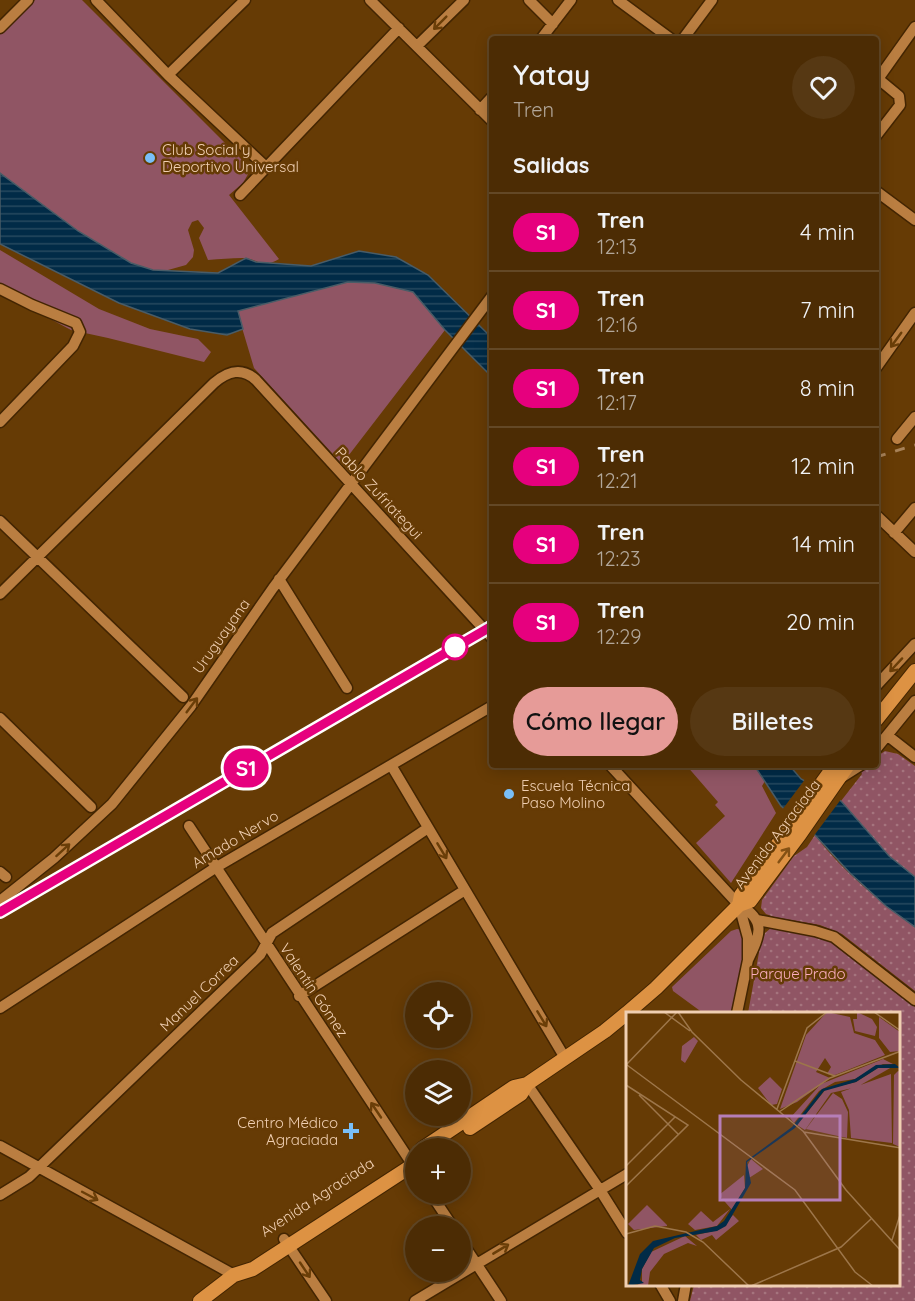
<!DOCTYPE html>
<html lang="es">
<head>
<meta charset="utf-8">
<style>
	:root { --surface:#4c2c04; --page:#563813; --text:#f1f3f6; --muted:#b2a79a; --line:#634826; --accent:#e69b98 }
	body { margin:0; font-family:Quicksand,sans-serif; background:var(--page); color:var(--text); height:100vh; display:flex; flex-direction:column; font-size:22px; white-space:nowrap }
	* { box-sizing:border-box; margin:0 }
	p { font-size:20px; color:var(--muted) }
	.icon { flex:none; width:33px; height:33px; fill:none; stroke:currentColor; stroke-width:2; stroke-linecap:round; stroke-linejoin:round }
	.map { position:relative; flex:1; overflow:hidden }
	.sheet { position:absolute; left:489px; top:36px; width:390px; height:732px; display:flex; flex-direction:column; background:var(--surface); border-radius:6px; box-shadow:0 3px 15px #0003,0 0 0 2px var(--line) }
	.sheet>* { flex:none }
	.badge { padding:0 12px; border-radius:20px; font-size:21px; line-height:39px }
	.tools { position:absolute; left:405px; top:982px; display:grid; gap:12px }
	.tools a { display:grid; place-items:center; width:66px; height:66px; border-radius:50%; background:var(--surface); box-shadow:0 3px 15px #0003,0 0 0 2px var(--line); font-size:30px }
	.map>.badge { position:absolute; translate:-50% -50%; box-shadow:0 0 0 3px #fff }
	h2 { padding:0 24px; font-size:22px; line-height:54px }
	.round { display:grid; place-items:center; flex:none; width:63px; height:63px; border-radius:32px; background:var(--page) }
	.overview { display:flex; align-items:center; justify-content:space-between; height:102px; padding:0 24px }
	h1 { font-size:28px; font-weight:600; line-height:45px }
	.primary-button { display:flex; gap:12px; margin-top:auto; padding:12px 24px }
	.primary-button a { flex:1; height:69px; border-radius:36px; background:var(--accent); color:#111; font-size:24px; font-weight:600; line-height:69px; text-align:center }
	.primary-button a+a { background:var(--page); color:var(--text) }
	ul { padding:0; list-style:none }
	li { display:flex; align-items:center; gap:18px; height:78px; padding:0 24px; border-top:2px solid var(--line) }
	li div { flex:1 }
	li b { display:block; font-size:22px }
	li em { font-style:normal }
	li .badge { min-width:66px; font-weight:700; text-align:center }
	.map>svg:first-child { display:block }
	.green { fill:#905564 }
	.park { fill:url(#park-dots) }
	.water { fill:url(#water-rules); stroke:#495c67; stroke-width:1.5 }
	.pier { fill:#663b05 }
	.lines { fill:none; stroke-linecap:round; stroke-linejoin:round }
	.minor-casing { stroke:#432502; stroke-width:13 }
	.major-casing { stroke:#432502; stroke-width:16 }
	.minor { stroke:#ba7e41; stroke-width:10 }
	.major { stroke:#dd9243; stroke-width:14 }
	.rail { stroke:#a88258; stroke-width:3; stroke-dasharray:10 10; stroke-linecap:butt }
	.oneway { stroke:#6a3e08 }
	.oneway2 { stroke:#845114 }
	.line-casing { stroke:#fff; stroke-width:14 }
	.line { stroke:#e6007e; stroke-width:9 }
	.poi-dot { fill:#79bff8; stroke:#663b05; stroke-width:2 }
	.stop-dot { fill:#fff; stroke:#e6007e; stroke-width:3 }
	.labels { text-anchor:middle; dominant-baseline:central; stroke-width:5; stroke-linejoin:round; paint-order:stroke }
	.poi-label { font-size:15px; fill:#f0cfb2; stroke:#663b05; text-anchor:start }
	.street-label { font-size:15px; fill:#f0cfb2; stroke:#663b05 }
	.park-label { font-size:15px; fill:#faadbf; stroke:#663b05 }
	.inset-road { fill:none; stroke:#9d764a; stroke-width:1.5 }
	.view { fill:#b67eb8; fill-opacity:0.15; stroke:#b67eb8; stroke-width:3 }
	.inset-edge { fill:none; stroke:#f0cfb2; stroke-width:3 }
</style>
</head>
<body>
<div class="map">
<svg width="915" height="1301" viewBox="0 0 915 1301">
	<defs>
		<pattern id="park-dots" width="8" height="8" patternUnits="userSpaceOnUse" patternTransform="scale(1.5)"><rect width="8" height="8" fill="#905564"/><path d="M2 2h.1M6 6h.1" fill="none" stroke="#a5747e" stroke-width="1.8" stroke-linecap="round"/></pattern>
		<pattern id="water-rules" width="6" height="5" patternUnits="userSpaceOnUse" patternTransform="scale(1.5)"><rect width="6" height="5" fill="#012b47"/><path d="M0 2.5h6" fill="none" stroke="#26495f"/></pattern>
	</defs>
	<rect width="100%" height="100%" fill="#663b05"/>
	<path class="green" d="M35,0H82L251,169L243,183L229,195L279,259C260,270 259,258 242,258C231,258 220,259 208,260L199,238L204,228L198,220L192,222L188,230L194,250L193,257L186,265L168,270H153L131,263L78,231L0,173V32Z
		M0,250L99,309L150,329L198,339L211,352L204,362L108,338L71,330L0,292Z
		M348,282L375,283L413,292L445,330L342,464L254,368L237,311Z
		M686,765H753L765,781L762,786L776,813L731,883L696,843L725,816L715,805L718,802Z
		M737,929L742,930L746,940L733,1013H703L673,991L672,987L731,931Z"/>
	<path class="park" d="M885,751L898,754L915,766V877L889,856L841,801L862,774L861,771L868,765H876V757Z
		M815,835C842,871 879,901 915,927V991L842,934L820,925L774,917L766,914L761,908L762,900L794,856L807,847Z
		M771,928C788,928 824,936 839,945C865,961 890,987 915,1007V1301H690L694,1285L898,1284V1013H748L760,947L765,933Z"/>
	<path class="water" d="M0,173L78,231L131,263L153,270L218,273L246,258L256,262L311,266L359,251L396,257L428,275L492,338V377L445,330L413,292L375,283L348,282L238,311L243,329L227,335L190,329L119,303L0,244Z
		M754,765H789L801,779L841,801L889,856L915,877V927L886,906L850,873L815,835L781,806Z"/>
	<path class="pier" d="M806,778L842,798L813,837L782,810Z"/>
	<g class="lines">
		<defs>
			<path id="minor" d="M96,0L168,75L266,167
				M370,0L492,121
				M529,0L553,24
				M618,0L671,39
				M0,28L28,0
				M541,39L571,0
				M683,39L712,0
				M417,46L464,0
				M168,75L245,0
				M876,77L899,96L900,105L876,136
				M878,79L915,27
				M480,110L492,97
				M876,191L915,220
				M240,195L399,28
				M0,289L32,305L76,323L80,332L73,346L0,422
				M876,368L915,313
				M897,439L915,417
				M876,515L915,552
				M0,521L183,697
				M894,533L915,508
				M279,579L347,688
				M0,594L214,383C228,371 242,367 256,380L492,638
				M876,686L915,644
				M0,718L91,807
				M888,736L915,757
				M876,749L915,701
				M391,765L565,1058
				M610,765L739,905C767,920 760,935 748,960
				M839,779L861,765
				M189,826L416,1170
				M0,872L6,877
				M0,901L54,858L112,804L191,706L273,588L492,296
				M757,920L815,931L834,937L915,1000
				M299,996L465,890
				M0,1008L215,868L492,706
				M737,1013L748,960V938L739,905
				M527,1084L600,1190L627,1233
				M0,1146L234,1275
				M431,1194L453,1227
				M0,1195L29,1177L260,955L272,933L428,828
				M284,1239L326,1301
				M460,1239L501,1301
				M660,1284L670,1301
				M415,1301L627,1174
				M683,1301L686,1284"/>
			<path id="major" d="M876,720L915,671
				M739,905L741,895L835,765
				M627,1013L656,988L739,905L750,901L800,834L848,765
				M470,1128L521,1094L527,1084
				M422,1149L514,1087L527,1084L605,1031L627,1013
				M200,1301L234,1275L253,1269L416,1163"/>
		</defs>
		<use href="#minor" class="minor-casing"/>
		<use href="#major" class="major-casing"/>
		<use href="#minor" class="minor"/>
		<use href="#major" class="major"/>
		<path class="rail" d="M876,457L915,445
			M15,904L492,626"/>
	</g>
	<defs><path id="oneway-shaft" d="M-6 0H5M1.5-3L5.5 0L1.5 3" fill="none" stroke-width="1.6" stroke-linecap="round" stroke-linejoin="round" transform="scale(1.5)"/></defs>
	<g class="oneway">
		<use href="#oneway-shaft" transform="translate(440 23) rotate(135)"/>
		<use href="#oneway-shaft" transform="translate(896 340) rotate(126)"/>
		<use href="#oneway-shaft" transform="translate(896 665) rotate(133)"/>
		<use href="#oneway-shaft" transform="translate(192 705) rotate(-53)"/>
		<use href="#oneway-shaft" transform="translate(63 850) rotate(-42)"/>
		<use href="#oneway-shaft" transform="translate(442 851) rotate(59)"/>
		<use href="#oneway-shaft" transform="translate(542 1019) rotate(59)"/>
		<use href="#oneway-shaft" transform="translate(376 1110) rotate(-124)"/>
		<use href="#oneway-shaft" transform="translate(90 1196) rotate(28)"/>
		<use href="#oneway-shaft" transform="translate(501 1249) rotate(-31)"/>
		<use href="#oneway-shaft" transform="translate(305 1270) rotate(56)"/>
	</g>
	<use class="oneway2" href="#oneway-shaft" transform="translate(784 855) rotate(-53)"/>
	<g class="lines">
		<defs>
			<path id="line" d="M0,912L492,626"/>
		</defs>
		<use href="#line" class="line-casing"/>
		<use href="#line" class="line"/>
	</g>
	<g class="poi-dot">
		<circle cx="150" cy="158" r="6"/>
		<circle cx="509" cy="794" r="6"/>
		<path d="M348 1122h6v6h6v6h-6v6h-6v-6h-6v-6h6z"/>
	</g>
	<circle class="stop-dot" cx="455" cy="647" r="12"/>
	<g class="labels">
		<g class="poi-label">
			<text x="162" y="149">Club Social y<tspan x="162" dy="17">Deportivo Universal</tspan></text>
			<text x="521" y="785">Escuela Técnica<tspan x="521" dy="17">Paso Molino</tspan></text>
			<text x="338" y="1122" text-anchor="end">Centro Médico<tspan x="338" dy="17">Agraciada</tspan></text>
		</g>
		<g class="street-label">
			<text transform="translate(379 493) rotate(47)">Pablo Zufriategui</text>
			<text transform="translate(221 636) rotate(-55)">Uruguayana</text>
			<text transform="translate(777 834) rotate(-53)">Avenida Agraciada</text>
			<text transform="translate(235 839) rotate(-31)">Amado Nervo</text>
			<text transform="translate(314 990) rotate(56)">Valentín Gómez</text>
			<text transform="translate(199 993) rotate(-44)">Manuel Correa</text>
			<text transform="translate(317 1197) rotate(-33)">Avenida Agraciada</text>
		</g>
		<g class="park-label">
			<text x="798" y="973">Parque Prado</text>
		</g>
	</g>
	<g transform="translate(626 1012)">
		<rect width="274" height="274" fill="#663b05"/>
		<path d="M144,65L156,77L151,92L145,93L132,76ZM125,147L137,157L123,166L120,156ZM118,163L119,176L106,198L93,183ZM21,193L41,213V214L8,218L2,212ZM104,197L91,214L69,218L62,212L75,199L87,210ZM107,203L113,209L90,228L86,223L75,228L70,223L92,218ZM59,224L71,234L62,231L38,242L24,260L22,274H10L16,270V257L25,240Z" fill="#905564"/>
		<path d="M201,0L224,5L228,21L249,28L259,43L209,63L201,62L205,55L199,46L190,60L204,66L171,90L154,97L180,23ZM231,0L246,7L251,15L249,24L229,19L227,7H231ZM253,5L274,20V39L264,40L253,26ZM68,25L72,29L59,51L55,48L56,34ZM257,47L267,52H257L229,67L209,70L193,79L168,111L164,106L195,72ZM266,55L231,75L205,81L179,118L171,113L200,77L230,70L252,56ZM272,59L275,60L274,135L267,132L268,63ZM265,62L266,131L225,126L223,98L215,80ZM207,81L216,87L222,100L221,126L180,117Z" fill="#905564"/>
		<path d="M250,53L269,52L274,56H252L230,70L198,79L169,116L121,150L125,171L100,214L91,219L49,226L28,236L16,257L14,268L18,271L2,274L14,242L27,229L91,214L98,209L119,176L120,149L166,115L196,77L229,67Z" fill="#012b47"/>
		<path class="inset-road" d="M38,0L64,19M52,0L66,20L115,68L178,120M248,0L275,19M169,49L209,64M0,53L51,0M1,53L169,178L229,260L247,274M0,73L62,113L0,174M13,83L52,122M151,97L181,16L201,0M153,100L204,66L275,39M177,119L220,178L275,239M178,120L275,136M0,154L49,105M0,222L29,214L60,220L77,230L123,274M266,228L275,200M125,274L215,235L245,207"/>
		<path class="view" d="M94,104H214V188H94Z"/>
		<rect width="274" height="274" class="inset-edge"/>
	</g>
</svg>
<div class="tools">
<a><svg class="icon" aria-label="locate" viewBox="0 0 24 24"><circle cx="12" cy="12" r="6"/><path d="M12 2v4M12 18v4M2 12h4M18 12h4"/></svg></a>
<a><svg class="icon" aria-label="layers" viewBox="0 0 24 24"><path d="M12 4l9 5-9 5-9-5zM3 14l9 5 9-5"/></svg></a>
<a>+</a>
<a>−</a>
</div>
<b class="badge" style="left:246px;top:768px;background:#e6007e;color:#fff">S1</b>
<section class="sheet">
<div class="overview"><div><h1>Yatay</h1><p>Tren</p></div><a class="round"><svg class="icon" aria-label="heart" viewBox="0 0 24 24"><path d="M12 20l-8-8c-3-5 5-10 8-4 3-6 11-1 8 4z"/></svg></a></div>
<h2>Salidas</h2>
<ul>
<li><span class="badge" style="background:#e6007e;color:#fff">S1</span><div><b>Tren</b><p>12:13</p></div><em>4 min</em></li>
<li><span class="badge" style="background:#e6007e;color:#fff">S1</span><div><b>Tren</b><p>12:16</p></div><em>7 min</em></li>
<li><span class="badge" style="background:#e6007e;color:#fff">S1</span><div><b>Tren</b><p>12:17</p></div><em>8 min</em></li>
<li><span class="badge" style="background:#e6007e;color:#fff">S1</span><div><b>Tren</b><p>12:21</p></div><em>12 min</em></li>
<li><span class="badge" style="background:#e6007e;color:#fff">S1</span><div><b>Tren</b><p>12:23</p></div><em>14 min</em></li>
<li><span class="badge" style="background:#e6007e;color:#fff">S1</span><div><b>Tren</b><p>12:29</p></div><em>20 min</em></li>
</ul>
<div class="primary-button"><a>Cómo llegar</a><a>Billetes</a></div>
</section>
</div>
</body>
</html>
